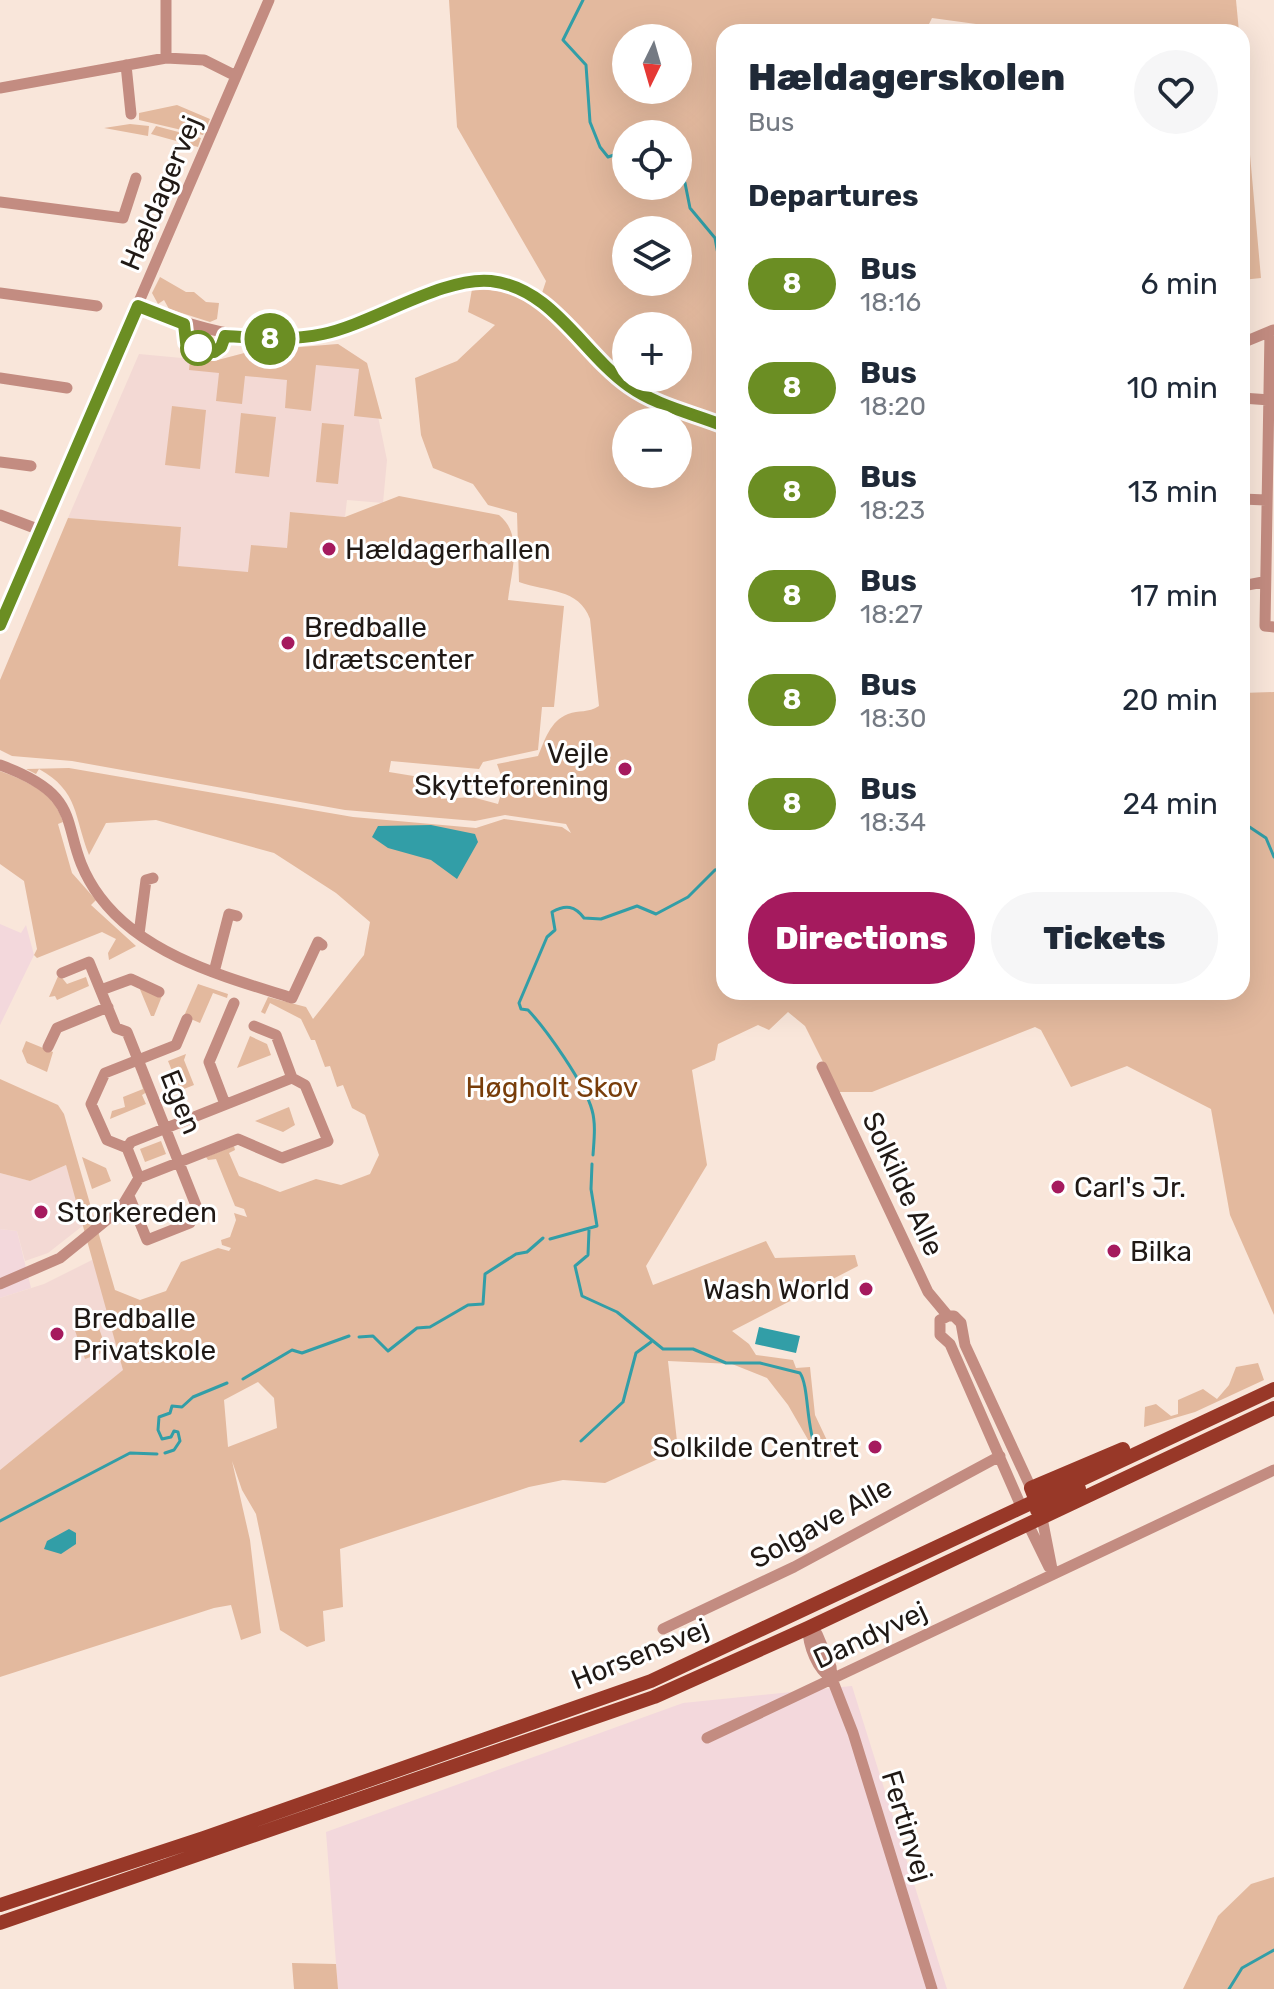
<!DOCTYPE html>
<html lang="en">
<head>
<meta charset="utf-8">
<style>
	:root { --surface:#fff; --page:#f6f6f7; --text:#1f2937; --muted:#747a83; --accent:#a51a5e }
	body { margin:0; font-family:Rubik,sans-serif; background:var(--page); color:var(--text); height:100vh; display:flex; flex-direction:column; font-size:30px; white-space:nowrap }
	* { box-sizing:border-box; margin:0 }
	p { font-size:26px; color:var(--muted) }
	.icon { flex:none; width:44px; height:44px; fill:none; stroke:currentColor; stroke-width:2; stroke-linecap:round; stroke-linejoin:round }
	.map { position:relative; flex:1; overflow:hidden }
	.side { position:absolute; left:716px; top:24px; width:534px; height:976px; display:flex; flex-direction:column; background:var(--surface); border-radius:24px; box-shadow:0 8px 32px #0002 }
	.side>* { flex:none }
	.badge { padding:0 16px; border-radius:26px; font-size:28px; line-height:52px }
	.needle { width:52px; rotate:185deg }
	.fabs { position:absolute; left:612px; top:24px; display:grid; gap:16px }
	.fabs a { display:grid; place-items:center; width:80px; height:80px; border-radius:50%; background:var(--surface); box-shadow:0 8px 32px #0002; font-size:40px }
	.map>.badge { position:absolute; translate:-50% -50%; box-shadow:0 0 0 4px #fff }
	h2 { padding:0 32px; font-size:30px; line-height:72px }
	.round { display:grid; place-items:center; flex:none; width:84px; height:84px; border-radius:42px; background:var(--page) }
	.summary { display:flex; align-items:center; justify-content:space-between; height:136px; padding:0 32px }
	h1 { font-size:38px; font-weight:800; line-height:60px }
	.button { display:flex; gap:16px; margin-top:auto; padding:16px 32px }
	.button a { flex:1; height:92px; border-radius:48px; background:var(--accent); color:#fff; font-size:32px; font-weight:800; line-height:92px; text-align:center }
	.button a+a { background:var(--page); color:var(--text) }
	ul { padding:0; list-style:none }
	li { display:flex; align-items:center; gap:24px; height:104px; padding:0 32px }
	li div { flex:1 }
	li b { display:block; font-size:30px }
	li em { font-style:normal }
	li .badge { min-width:88px; font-weight:700; text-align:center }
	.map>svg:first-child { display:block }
	.industrial { fill:#f3d8dc }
	.education { fill:#f3d9d4 }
	.green { fill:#e3b99e; fill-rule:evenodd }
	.water { fill:#329ea7 }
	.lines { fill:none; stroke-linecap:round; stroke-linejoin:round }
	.stream { stroke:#329ea7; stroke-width:3 }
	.minor { stroke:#c38c81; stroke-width:11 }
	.major { stroke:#983828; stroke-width:14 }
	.line-casing { stroke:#fff; stroke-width:18 }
	.line { stroke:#6b8e23; stroke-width:12 }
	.stop-dot { fill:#fff; stroke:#6b8e23; stroke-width:4 }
	.poi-dot { fill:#a51a5e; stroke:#fff; stroke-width:3 }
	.labels { text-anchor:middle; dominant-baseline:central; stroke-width:6; stroke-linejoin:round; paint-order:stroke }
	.street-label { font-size:28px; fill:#201915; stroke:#fff }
	.poi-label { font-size:28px; fill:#201915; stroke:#fff; text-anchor:start }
	.park-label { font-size:28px; fill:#783d0a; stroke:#fff }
</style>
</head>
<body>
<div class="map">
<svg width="1274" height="1989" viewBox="0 0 1274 1989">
	<rect width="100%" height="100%" fill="#f9e6da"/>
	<path class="industrial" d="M0,924L21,933L26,925L34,955L0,1025Z
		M0,1229L17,1231L31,1288L0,1298Z
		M852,1686L947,1989H338L326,1832L683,1703Z"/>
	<path class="education" d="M338,344L367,363L387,460L383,503L347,500L345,517L290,512L287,548L248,573L177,566L181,527L68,518L139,354L214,361L252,351Z
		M66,1165L85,1224L48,1253L25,1261L17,1231L0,1229V1173L30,1181Z
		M94,1259L124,1370L0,1470V1298L44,1284Z"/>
	<path class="green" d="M449,0H1236L1239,32H992L998,27L932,18L925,32H724V421L645,392L616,371L542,293L546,281L457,127ZM626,38H678V90H626ZM626,134H678V186H626ZM626,230H678V282H626ZM626,326H678V378H626Z
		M1242,65L1261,278L1242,280Z
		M177,105L210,119L203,135L139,120V113Z
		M130,124L149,126L148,136L104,128Z
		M156,126L201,138L198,147L151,134Z
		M160,277L186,292H194L206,302L219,303L217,319L210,322L169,309L164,300L158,304L152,293Z
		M472,289C557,291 554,332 612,378C633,396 696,418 724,431V992H1242V693L1274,692V1315L1230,1215L1211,1109L1127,1066L1071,1087L1041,1030L1035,1027L872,1092H838L805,1026L788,1012L769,1030L758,1025L718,1044L715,1060L692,1070L707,1165L646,1266L653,1285L766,1241L775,1258L855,1255L858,1266L732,1331L749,1344L756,1355L793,1360L796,1368L810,1367L815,1415L832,1451L818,1457L788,1405L767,1378L732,1364L668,1361L678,1450L605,1483L563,1480L529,1487L340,1549L343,1607L323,1611L325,1641L307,1647L280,1630L256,1514L242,1490L232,1461L250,1540L261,1633L241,1640L231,1605L214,1608L0,1677V1470L123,1370L66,1165L30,1181L0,1173V1079L58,1105L64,1114L115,1290L140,1300L166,1291L181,1262L218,1248L229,1251L231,1248L222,1245L221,1240L230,1237L236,1220L234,1213L247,1217L244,1209L235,1206L216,1159L208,1160L206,1157L234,1146L235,1150L229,1153L239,1176L280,1192L316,1179L341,1185L370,1174L379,1155L365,1115L352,1108L343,1085L337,1087L330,1066L325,1067L315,1040H311L301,1019L270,1003L265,1014L261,1012L268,997L306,1007L313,1019L364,955L370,922L336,893L274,853L156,820L106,823L89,855C74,817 79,791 39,769L36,774L26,769L69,768L353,817L476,828L504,819L562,827L571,833L566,824L505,815L475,821L345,810L72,761L12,756L0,750V680L68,518L181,527L178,566L248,572L251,545L287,548L290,512L345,517L399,496L499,515C524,535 511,572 508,600L564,606L554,707H542L538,750L483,762L479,769L391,761L389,772L438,780L441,799L472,797L498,804L504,784L497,764L538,756C545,740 550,721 568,714C579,710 588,713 599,706L590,619C579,588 547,592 519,582L517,513L488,505L473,484L433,468L421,435L415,378L457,361L495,325L468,312ZM626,422H678V474H626ZM258,1382L274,1398L277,1428L228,1447L224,1400Z
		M338,344L367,363L382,419L354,416L359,369L316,365L311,411L285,408L287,380L245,376L242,404L216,401L219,373L189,370L190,359L214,361L252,351Z
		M172,406L206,410L200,469L165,465Z
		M241,413L276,417L269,477L235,473Z
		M322,423L344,425L338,484L316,482Z
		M0,771C27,781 55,793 63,822L58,824L72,873L96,900L91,905L136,946L109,960L108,953L116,939L102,932L37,958L34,955L37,949L24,881L0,864Z
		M59,974L67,984L86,977L89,986L57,1000L55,996L49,997Z
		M198,984L228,994L227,998L213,993L200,1023L184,1016Z
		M139,987L162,996L154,1016H151Z
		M250,1036L267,1044L271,1055L237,1068Z
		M26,1041L53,1052L47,1072L27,1063L22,1051Z
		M186,1054L184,1060L194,1085L169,1095L168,1093L179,1088L168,1061Z
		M139,1077L147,1092L142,1095L146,1104L110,1119L112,1111L125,1107L123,1097L143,1089Z
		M289,1107L295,1125L283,1132L255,1121Z
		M161,1141L166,1154L145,1162L140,1149Z
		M82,1157L106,1168L111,1181L92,1189Z
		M95,1317L107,1351L85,1359L73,1325Z
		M1258,1363L1264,1380L1195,1412L1144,1427L1145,1407L1156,1404L1171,1416L1178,1414V1400L1203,1389L1217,1399L1229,1385L1236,1367Z
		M1274,1877V1989H1183L1218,1916L1251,1884Z
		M292,1963L336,1964L338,1989H294Z"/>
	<path class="water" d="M431,825L475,834L478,842L457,879L431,860L388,848L372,837L378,826Z
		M759,1327L800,1336L796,1353L755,1344Z
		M69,1529L76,1533V1544L61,1554L44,1549L47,1541Z"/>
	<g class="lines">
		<path class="stream" d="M583,0L563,40L586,65L590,122L600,147L608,157L626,151
			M678,174L685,183L690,208L715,238L724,287
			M1242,822L1266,838L1274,857
			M593,1155C594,1140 596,1124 592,1110C585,1084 546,1029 528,1010L521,1009L519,1003L547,937L555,930L552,912C566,904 575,906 584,918L601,919L637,906L656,914L688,897L715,870L724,868
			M589,1230L588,1255L575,1266L582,1296L617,1312L663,1349H693L726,1363H760L800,1373C809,1386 806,1427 816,1449
			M550,1239L597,1226L591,1189L592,1164
			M359,1337L373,1336L388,1351L417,1328L430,1327L468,1305L483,1304L485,1274L516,1254L527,1252L543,1238
			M243,1379L292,1350L302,1353L349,1336
			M581,1441L623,1402L636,1353L651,1342
			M165,1453L174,1450L180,1441L178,1432L174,1431L171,1437L162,1439L158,1430L159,1417L170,1413L172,1406L182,1407L193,1397L227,1383
			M0,1521L130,1453L157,1454
			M1229,1989L1242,1968L1274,1950"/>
		<path class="minor" d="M166,58V0
			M126,65L131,114
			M0,88L166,58L204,60L236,76
			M0,202L123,218L136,178
			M0,293L97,306
			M138,306C214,334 275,352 355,325C392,312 454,275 493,282C555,292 581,353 629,387C657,406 693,413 724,426
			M1270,332L1265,626L1274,627
			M1242,343L1273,330
			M0,378L67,388
			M1242,398L1270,400
			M0,462L31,466
			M1242,499L1266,500
			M0,515L40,530
			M1242,586L1263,582
			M0,624L269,0
			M0,765C96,800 52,832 100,897C144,956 226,977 292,998L318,942L322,945
			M139,934L146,880L153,878
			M214,972L229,914L237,916
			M62,973L89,962L116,1028L127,1032L197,1208L190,1223L147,1240L129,1196
			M101,990L131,979L159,992
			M254,1026L276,1035L292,1078
			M48,1047L57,1028L108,1007
			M822,1067L928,1292L948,1316H954L961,1323L965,1345L1031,1488
			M225,1104L209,1062L234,1003
			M127,1148L107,1140L91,1104L105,1073L176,1045L187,1019
			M139,1178L127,1148L131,1142L292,1078
			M0,1284L60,1258L81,1241L121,1208L139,1178L238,1139L282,1158L328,1141L305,1085L292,1078
			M948,1316L940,1320V1335L950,1344L1021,1506
			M1042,1518L1053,1574
			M1028,1524L1049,1567
			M808,1628L817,1634L831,1667L832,1679L853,1733L932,1989
			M808,1628C808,1646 817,1669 832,1679
			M663,1629L794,1567L1000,1456
			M707,1738L1274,1470"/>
		<path class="major" d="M1038,1506L1031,1488L1123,1449
			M1037,1510L1079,1489
			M0,1905L204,1838L651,1681L1274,1389
			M0,1923L654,1697L808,1628L1274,1408"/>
	</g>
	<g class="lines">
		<defs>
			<path id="line" d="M0,625L138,306L184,324L186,342L214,352L221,347L225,336C258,338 291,341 323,334C372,324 443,276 491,281C553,288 582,353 629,386C657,406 692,413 724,426"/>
		</defs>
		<use href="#line" class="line-casing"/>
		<use href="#line" class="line"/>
	</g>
	<circle class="stop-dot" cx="198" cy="348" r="16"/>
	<g class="poi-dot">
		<circle cx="329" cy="549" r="8"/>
		<circle cx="288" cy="643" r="8"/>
		<circle cx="625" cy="769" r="8"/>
		<circle cx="1058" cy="1187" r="8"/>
		<circle cx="41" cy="1212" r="8"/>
		<circle cx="1114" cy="1251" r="8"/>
		<circle cx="866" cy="1289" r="8"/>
		<circle cx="57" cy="1334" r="8"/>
		<circle cx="875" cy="1447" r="8"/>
	</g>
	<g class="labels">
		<g class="street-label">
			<text transform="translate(161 193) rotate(-67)">Hældagervej</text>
			<text transform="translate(181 1102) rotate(68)">Egen</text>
			<text transform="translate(903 1184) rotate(65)">Solkilde Alle</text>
			<text transform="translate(821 1523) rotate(-29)">Solgave Alle</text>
			<text transform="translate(870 1635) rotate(-25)">Dandyvej</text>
			<text transform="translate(640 1654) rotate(-22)">Horsensvej</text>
			<text transform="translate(907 1826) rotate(73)">Fertinvej</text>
		</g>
		<g class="poi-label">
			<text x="345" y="549">Hældagerhallen</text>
			<text x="304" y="627">Bredballe<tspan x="304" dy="32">Idrætscenter</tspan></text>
			<text x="609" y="753" text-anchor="end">Vejle<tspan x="609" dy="32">Skytteforening</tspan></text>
			<text x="1074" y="1187">Carl's Jr.</text>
			<text x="57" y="1212">Storkereden</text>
			<text x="1130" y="1251">Bilka</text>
			<text x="850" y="1289" text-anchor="end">Wash World</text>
			<text x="73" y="1318">Bredballe<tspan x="73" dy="32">Privatskole</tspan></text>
			<text x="859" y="1447" text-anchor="end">Solkilde Centret</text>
		</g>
		<g class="park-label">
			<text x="552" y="1087">Høgholt Skov</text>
		</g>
	</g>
</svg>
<div class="fabs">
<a><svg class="needle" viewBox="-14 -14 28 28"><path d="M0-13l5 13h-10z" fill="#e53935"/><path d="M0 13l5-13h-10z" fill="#747a83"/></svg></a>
<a><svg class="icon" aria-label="locate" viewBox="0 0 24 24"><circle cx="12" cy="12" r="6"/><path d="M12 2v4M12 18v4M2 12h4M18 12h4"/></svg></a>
<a><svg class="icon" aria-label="layers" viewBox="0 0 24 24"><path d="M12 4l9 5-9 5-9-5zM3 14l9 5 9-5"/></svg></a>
<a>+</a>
<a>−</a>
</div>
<b class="badge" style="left:270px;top:339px;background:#6b8e23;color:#fff">8</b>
<section class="side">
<div class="summary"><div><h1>Hældagerskolen</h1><p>Bus</p></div><a class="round"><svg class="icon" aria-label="heart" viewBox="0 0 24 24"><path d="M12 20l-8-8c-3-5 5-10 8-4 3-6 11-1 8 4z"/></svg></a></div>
<h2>Departures</h2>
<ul>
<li><span class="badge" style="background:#6b8e23;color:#fff">8</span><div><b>Bus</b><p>18:16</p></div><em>6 min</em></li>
<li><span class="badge" style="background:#6b8e23;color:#fff">8</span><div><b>Bus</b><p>18:20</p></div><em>10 min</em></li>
<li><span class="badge" style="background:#6b8e23;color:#fff">8</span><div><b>Bus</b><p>18:23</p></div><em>13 min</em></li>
<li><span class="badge" style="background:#6b8e23;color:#fff">8</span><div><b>Bus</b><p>18:27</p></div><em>17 min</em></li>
<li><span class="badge" style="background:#6b8e23;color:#fff">8</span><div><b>Bus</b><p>18:30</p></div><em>20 min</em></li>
<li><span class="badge" style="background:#6b8e23;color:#fff">8</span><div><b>Bus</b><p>18:34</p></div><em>24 min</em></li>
</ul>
<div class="button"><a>Directions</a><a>Tickets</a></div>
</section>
</div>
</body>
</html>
